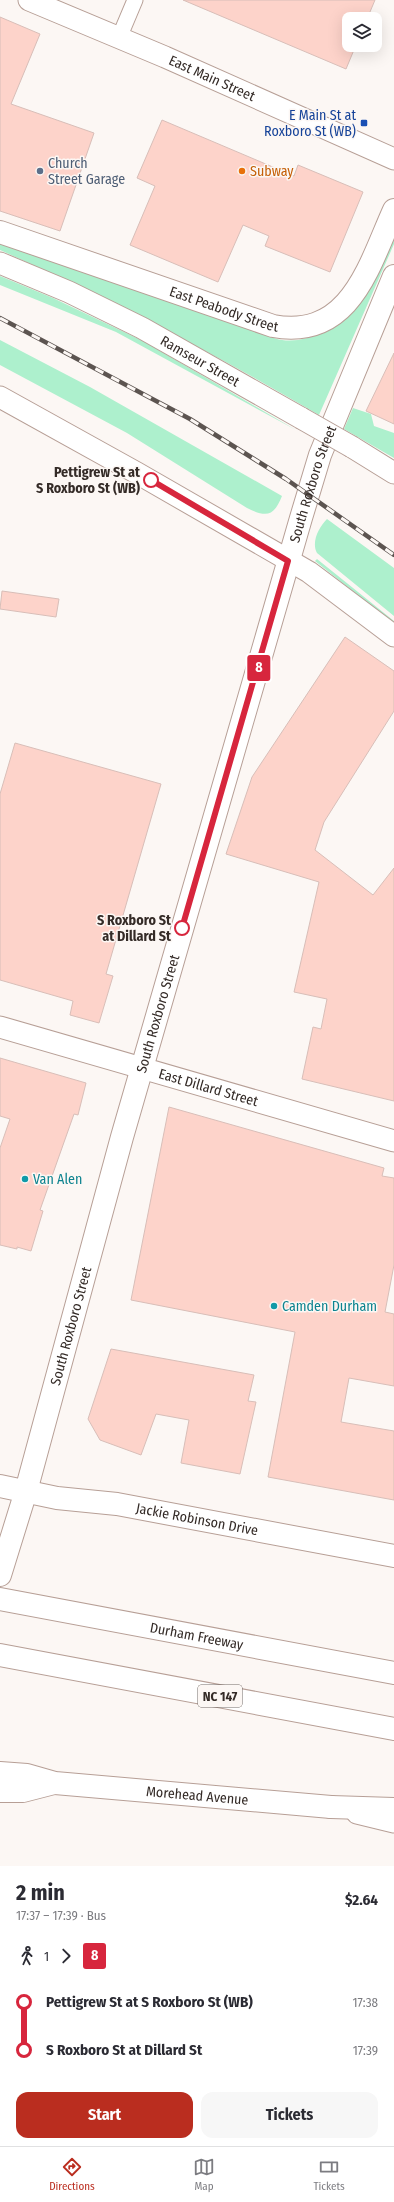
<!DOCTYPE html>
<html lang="en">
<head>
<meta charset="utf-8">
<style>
	:root { --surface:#fff; --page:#f7f7f7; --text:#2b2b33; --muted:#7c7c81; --line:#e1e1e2; --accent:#ba2d1f }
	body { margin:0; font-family:"Fira Sans Condensed",sans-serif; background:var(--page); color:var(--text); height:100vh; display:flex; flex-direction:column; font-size:15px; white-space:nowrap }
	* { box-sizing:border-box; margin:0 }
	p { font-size:13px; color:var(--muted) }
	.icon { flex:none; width:22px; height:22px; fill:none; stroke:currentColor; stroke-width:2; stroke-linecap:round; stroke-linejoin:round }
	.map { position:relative; height:1866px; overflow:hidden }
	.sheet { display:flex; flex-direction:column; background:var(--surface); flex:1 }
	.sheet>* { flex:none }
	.badge { padding:0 8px; border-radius:3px; font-size:14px; line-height:26px }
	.fabs { position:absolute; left:342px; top:12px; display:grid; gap:8px }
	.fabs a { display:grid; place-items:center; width:40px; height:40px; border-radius:8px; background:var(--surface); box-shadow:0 4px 16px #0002; font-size:20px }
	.map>.badge { position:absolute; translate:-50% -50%; box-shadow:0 0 0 2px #fff }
	.legs { display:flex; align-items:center; gap:6px; height:44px; padding:0 16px; font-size:13px }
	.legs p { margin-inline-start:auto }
	.overview { display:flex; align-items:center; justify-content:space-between; height:68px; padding:0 16px }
	h1 { font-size:22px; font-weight:700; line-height:30px }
	.button { display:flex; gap:8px; margin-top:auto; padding:8px 16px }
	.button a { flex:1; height:46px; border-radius:12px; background:var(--accent); color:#fff; font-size:16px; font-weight:700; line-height:46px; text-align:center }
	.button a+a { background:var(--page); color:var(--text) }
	ul { padding:0 16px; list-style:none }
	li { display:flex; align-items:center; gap:14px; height:48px; font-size:15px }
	li i { display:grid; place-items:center; width:6px; height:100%; margin:0 5px; background:currentColor }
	li i::after { content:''; width:10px; height:10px; margin:-5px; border:3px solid; border-radius:50%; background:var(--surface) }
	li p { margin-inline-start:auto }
	li:first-child i { background:linear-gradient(#0000 50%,currentColor 0) }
	li:last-child i { background:linear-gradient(currentColor 50%,#0000 0) }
	.tabs { display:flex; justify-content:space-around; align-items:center; height:56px; border-top:1px solid var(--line); background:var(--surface); font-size:11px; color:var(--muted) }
	.tabs a { display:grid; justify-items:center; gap:2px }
	.tabs .on { color:var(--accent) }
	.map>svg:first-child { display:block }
	.green { fill:#adf0cd }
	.building { fill:#fdd3ca; stroke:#d8beb8 }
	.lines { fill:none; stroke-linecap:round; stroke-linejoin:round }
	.street-casing { stroke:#b79f96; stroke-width:17 }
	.secondary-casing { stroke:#b79f96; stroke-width:23 }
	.primary-casing { stroke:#b79f96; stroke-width:24 }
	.highway-casing { stroke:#b79f96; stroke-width:24 }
	.street { stroke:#fff; stroke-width:15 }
	.secondary { stroke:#fff; stroke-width:21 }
	.primary { stroke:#fff; stroke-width:22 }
	.highway { stroke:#fff; stroke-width:22 }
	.rail-casing { stroke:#5c5450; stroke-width:4.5 }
	.rail { stroke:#fcf7f4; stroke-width:3; stroke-dasharray:9; stroke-linecap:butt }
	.secondary-bridge-casing { stroke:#b79f96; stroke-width:23; stroke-linecap:butt }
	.secondary-bridge { stroke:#fff; stroke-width:21 }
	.line-1-casing { stroke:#fff; stroke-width:9 }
	.line-1 { stroke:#d7263d; stroke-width:6 }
	.transit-dot { fill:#1a4fb4; stroke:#fcf7f4; stroke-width:1.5 }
	.service-dot { fill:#5c6f8a; stroke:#fcf7f4; stroke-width:1.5 }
	.food-dot { fill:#e8710a; stroke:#fcf7f4; stroke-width:1.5 }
	.stop-1-dot { fill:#fff; stroke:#d7263d; stroke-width:2 }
	.culture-dot { fill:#0f9aa8; stroke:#fcf7f4; stroke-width:1.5 }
	.labels { text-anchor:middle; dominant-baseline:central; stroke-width:3; stroke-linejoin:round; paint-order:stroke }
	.shield { fill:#fcf7f4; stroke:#706864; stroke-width:1 }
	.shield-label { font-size:13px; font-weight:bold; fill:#342b27 }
	.street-label { font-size:14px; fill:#342b27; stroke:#fcf7f4 }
	.transit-label { font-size:14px; fill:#164399; stroke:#fcf7f4; text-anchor:end }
	.service-label { font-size:14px; fill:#4e5e75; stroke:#fcf7f4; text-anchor:start }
	.food-label { font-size:14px; fill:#c56008; stroke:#fcf7f4; text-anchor:start }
	.stop-label { font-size:14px; font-weight:bold; fill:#342b27; stroke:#fcf7f4; text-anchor:end }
	.culture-label { font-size:14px; fill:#0d838f; stroke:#fcf7f4; text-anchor:start }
</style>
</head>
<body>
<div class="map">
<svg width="394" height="1866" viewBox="0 0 394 1866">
	<rect width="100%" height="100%" fill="#fcf7f4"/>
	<path class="green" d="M394,237V244L319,415C215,354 110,299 0,250V243L259,333C266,335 274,339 282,340C296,342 311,338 324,332C365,314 375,276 394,237Z
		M0,276L53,298L143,341L296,430L116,332L0,285Z
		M0,340L90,387L282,496C274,516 267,518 247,508L127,433L0,365Z
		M353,408L371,414L374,426L394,433V458L344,429Z
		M327,519L394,568V616L317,553C311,542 319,527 327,519Z
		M317,559L394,621V624L315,561Z"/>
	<path class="building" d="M183,0H375L367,19H349V45H356L346,69Z
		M0,17L40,34L11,104L94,133L60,231L0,211Z
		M162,120L294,176L298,165L363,192L330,272L265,246L269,236L243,225L218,282L130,245L155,186L137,178Z
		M394,353V424L366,411Z
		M2,591L59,599L56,617L0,609Z
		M345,637L394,671V711L324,822L315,850L373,895L394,868V1101L302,1079L313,1027L321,1029L327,999L294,992L319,882L226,854L252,777Z
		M15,743L161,784L106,974L113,976L99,1023L70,1015L73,1001L0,980V794Z
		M0,1058L86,1083L78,1115L74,1114L40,1210L43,1211L31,1251L17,1247V1249L0,1245V1148L10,1119L0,1116Z
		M169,1107L384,1168L382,1176L394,1178V1265L385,1312L394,1314V1386L349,1378L341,1422L394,1431V1500L268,1477L295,1332L131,1300Z
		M111,1349L254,1375L248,1401L256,1402L240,1474L181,1463L189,1420L156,1414L141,1455L100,1440L88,1419Z"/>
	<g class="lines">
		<defs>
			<path id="street" d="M119,38L135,0"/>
			<g id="secondary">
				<path id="s1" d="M29,0L165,57L394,159"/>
				<path id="s2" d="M0,263L69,292L142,328L301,418"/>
				<path d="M0,397L137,473L309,572L394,636"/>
				<path d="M352,447L394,473"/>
				<path id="s3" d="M0,1027L394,1141"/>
				<path d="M357,1813L394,1822"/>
			</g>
			<g id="primary">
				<path id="s4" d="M0,232L273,326C351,340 369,265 394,210"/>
				<path id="s5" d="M0,1486L57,1498L117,1504L394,1556"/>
				<path id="s6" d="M0,1575L26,1491L122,1137L301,518L320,455L394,276"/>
				<path id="s7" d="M0,1773L27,1775L55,1783L331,1807"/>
				<path d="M0,1791H23L54,1783"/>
			</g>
			<g id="highway">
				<path id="s8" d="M0,1599L394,1673"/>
				<path d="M0,1655L394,1729"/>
				<path d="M331,1807L394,1809"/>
			</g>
		</defs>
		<use href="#street" class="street-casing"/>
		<use href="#secondary" class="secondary-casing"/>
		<use href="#primary" class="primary-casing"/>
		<use href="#highway" class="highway-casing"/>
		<use href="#street" class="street"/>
		<use href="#secondary" class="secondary"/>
		<use href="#primary" class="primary"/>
		<use href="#highway" class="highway"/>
		<defs>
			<path id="rail" d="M0,318L190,419L286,479L394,555"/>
		</defs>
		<use href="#rail" class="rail-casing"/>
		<use href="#rail" class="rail"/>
		<defs>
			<path id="secondary-bridge" d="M301,418L352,447"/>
		</defs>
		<use href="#secondary-bridge" class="secondary-bridge-casing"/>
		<use href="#secondary-bridge" class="secondary-bridge"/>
	</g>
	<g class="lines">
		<defs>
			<path id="line-1" d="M151,480L288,561L182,928"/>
		</defs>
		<use href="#line-1" class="line-1-casing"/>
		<use href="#line-1" class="line-1"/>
	</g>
	<rect class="transit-dot" x="360" y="119" width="8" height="8" rx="2"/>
	<circle class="service-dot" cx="40" cy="171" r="4"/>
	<circle class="food-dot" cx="242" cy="171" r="4"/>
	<g class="stop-1-dot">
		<circle cx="151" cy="480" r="7"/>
		<circle cx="182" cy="928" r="7"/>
	</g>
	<g class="culture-dot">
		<circle cx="25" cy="1179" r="4"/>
		<circle cx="274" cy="1306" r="4"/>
	</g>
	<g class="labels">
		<rect class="shield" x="198" y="1685" width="44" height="22" rx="3"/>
		<g class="shield-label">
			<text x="220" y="1696">NC 147</text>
		</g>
		<g class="street-label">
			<text stroke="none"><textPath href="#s1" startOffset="199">East Main Street</textPath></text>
			<text stroke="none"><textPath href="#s4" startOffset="237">East Peabody Street</textPath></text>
			<text stroke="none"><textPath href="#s2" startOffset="223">Ramseur Street</textPath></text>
			<text stroke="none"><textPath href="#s6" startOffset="1135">South Roxboro Street</textPath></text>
			<text stroke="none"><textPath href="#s6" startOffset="583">South Roxboro Street</textPath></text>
			<text stroke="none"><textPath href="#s3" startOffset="217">East Dillard Street</textPath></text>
			<text stroke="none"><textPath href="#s6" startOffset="259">South Roxboro Street</textPath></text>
			<text stroke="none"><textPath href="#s5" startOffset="200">Jackie Robinson Drive</textPath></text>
			<text stroke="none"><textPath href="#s8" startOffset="200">Durham Freeway</textPath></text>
			<text stroke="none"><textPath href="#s7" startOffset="199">Morehead Avenue</textPath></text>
		</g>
		<g class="transit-label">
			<text x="356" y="115">E Main St at<tspan x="356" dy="16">Roxboro St (WB)</tspan></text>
		</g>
		<g class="service-label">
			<text x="48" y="163">Church<tspan x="48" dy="16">Street Garage</tspan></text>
		</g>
		<g class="food-label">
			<text x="250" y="171">Subway</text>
		</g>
		<g class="stop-label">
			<text x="140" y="472">Pettigrew St at<tspan x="140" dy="16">S Roxboro St (WB)</tspan></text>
			<text x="171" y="920">S Roxboro St<tspan x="171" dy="16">at Dillard St</tspan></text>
		</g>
		<g class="culture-label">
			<text x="33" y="1179">Van Alen</text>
			<text x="282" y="1306">Camden Durham</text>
		</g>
	</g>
</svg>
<div class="fabs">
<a><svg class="icon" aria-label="layers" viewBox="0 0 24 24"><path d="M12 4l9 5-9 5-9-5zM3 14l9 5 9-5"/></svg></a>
</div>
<b class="badge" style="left:259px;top:668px;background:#d7263d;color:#fff">8</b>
</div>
<section class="sheet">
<div class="overview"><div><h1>2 min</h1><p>17:37 – 17:39 · Bus</p></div><b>$2.64</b></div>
<div class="legs"><svg class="icon" aria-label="walk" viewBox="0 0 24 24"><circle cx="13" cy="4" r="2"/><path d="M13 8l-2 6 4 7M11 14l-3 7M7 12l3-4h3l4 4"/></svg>1<svg class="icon" aria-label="forward" viewBox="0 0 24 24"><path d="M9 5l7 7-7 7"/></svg><b class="badge" style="background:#d7263d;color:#fff">8</b></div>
<ul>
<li><i style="color:#d7263d"></i><b>Pettigrew St at S Roxboro St (WB)</b><p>17:38</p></li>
<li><i style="color:#d7263d"></i><b>S Roxboro St at Dillard St</b><p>17:39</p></li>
</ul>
<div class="button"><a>Start</a><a>Tickets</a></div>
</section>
<nav class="tabs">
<a class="on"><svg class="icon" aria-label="directions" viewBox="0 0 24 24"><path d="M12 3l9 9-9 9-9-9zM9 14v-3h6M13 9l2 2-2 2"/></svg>Directions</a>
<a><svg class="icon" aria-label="map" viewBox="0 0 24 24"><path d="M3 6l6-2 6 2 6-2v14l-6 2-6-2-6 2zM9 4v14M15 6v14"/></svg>Map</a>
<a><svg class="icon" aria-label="tickets" viewBox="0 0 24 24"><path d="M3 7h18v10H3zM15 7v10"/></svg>Tickets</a>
</nav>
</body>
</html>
